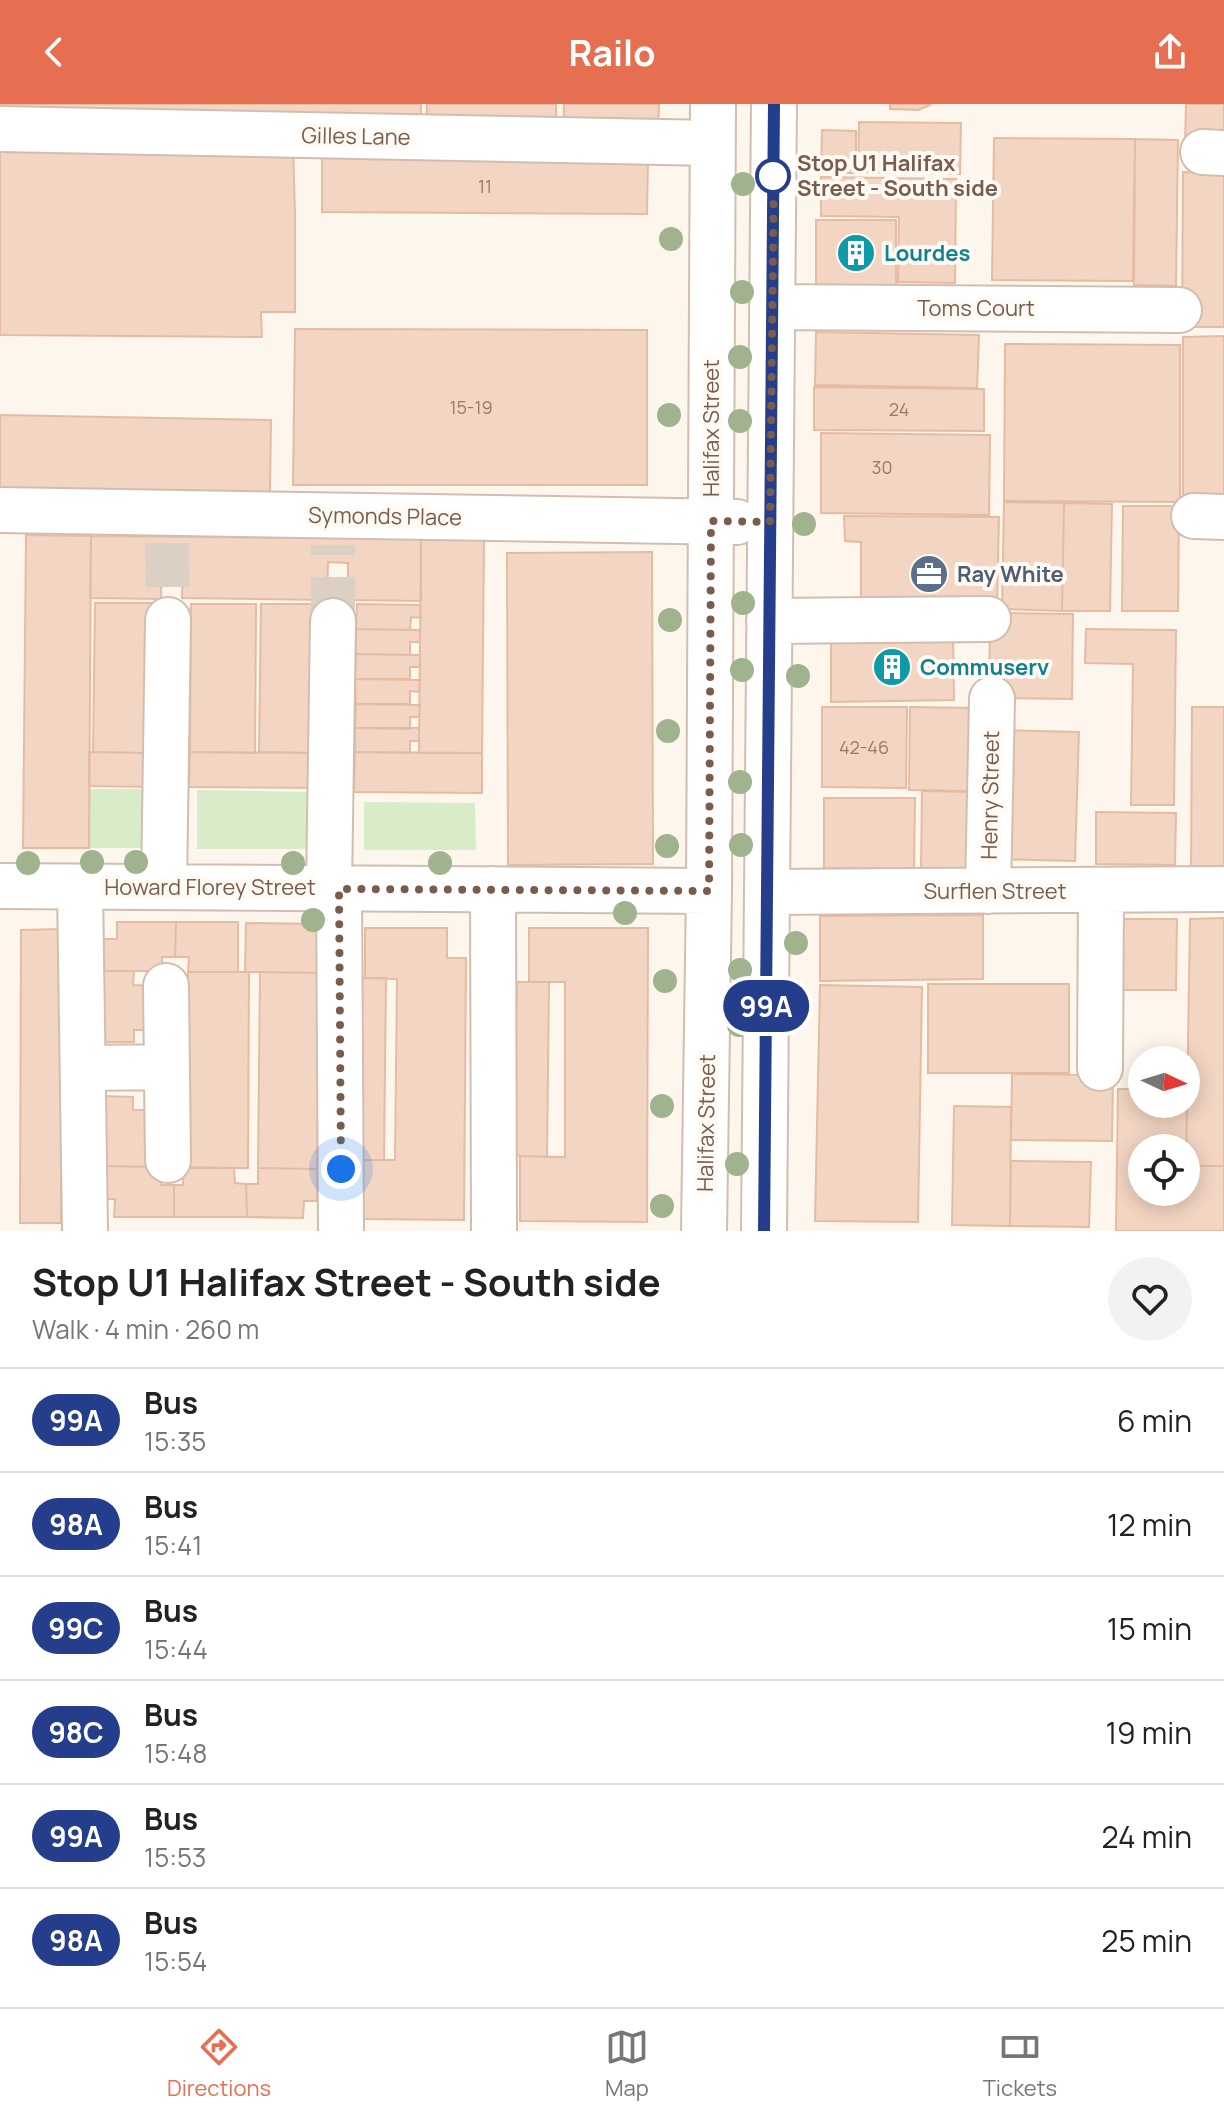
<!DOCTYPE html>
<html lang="en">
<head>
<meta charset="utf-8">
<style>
	:root { --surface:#fff; --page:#f2f2f2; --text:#222; --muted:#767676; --line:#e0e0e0; --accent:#e76f51 }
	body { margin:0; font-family:Manrope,sans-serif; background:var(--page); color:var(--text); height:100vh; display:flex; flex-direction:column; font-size:30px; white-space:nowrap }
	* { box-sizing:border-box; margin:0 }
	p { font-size:26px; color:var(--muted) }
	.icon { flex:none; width:44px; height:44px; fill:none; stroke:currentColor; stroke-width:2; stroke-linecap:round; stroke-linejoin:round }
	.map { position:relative; height:1127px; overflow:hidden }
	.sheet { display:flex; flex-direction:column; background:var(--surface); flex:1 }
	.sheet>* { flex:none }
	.badge { padding:0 16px; border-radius:26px; font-size:28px; line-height:52px }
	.needle { width:52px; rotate:94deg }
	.tools { position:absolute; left:1128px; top:942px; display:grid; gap:16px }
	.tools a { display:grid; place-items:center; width:72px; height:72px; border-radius:50%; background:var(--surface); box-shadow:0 4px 20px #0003; font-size:40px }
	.you { position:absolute; width:40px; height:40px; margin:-20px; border:6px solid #fff; border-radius:50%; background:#1a73e8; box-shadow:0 0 0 12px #1a73e833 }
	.map>.badge { position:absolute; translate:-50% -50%; box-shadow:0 0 0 4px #fff }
	.round { display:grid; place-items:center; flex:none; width:84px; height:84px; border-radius:42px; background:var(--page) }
	.overview { display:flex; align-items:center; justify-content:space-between; height:136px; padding:0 32px }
	h1 { font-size:38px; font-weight:700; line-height:60px }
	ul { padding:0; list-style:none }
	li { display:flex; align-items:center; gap:24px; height:104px; padding:0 32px; border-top:2px solid var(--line) }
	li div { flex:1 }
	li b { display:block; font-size:30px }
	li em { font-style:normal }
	li .badge { min-width:88px; font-weight:700; text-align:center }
	header { display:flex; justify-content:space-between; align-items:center; height:104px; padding:0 32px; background:var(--accent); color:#fff; font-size:36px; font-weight:700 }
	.tab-bar { display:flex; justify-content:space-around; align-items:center; height:112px; border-top:2px solid var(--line); background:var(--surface); font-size:22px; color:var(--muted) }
	.tab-bar a { display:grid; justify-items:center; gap:4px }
	.tab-bar .on { color:var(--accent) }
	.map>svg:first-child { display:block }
	.green { fill:#d8ecc9 }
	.building { fill:#f3d5c3; stroke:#e6bba3; stroke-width:2; fill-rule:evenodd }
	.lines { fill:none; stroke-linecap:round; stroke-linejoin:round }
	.minor-tunnel { stroke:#dcd0c4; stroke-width:44; stroke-dasharray:44 22; stroke-linecap:butt }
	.minor-casing { stroke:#d1beb0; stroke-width:48 }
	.minor { stroke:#fff; stroke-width:44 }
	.tree { fill:#a0b28e }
	.line-casing { stroke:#fff; stroke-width:18 }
	.line { stroke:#243e8c; stroke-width:12 }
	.walk { stroke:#7a5c4d; stroke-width:8; stroke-dasharray:0 14.4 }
	.stop-dot { fill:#fff; stroke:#243e8c; stroke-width:4 }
	.labels { text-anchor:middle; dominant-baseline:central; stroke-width:8; stroke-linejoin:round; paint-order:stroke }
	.number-label { font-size:18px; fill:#987a6a }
	.street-label { font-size:22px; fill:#7a5c4d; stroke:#fffaf3 }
	.stop-label { font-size:22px; font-weight:bold; fill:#7a5c4d; stroke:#fffaf3; text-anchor:start }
	.culture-label { font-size:22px; font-weight:bold; fill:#0d838f; stroke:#fffaf3; text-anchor:start }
	.service-label { font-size:22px; font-weight:bold; fill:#4e5e75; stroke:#fffaf3; text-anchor:start }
</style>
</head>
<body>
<header><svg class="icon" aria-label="back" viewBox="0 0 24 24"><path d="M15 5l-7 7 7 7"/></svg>Railo<svg class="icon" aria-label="share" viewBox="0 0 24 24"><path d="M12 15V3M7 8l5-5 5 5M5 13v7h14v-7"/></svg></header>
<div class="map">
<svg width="1224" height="1127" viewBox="0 0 1224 1127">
	<rect width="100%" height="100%" fill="#fdf6ec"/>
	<path class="green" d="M88,685H145L144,744H89Z
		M197,686L315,688V745H197Z
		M364,698L475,699L476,746H364Z"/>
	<path class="building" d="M0,0H421V15L0,10Z
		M427,0H556V28L426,27Z
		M564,0H659L658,30H563Z
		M890,0H932L918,6L890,5Z
		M1186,0H1224V41L1185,40Z
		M859,18L961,19L960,70L858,68Z
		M822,26L856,27V69H821Z
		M994,34L1135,35L1133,177L992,176Z
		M1135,35L1178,36L1176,182L1134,181Z
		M0,39L293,41L295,109V208H261L262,233L0,231Z
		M322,53L648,55L647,110L322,108Z
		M1183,68L1224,69V223H1182Z
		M821,73L956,75L955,179L898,178L899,113L821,112Z
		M816,116H896V182L816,181Z
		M295,225L647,226V381H293Z
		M816,228L979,231L977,284L815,281Z
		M1224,232V401H1183V233Z
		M1005,240L1180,241V398L1004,397Z
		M814,283L984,285V327L814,326Z
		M0,311L271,316L270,388L0,384Z
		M821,329L990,331L989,411L821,409Z
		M1004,398L1064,399L1062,507L1002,505Z
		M1064,399L1112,400L1110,507H1062Z
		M1123,402H1179L1178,507H1122Z
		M844,412L999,413L997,503L861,502V438L845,437Z
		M26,431L91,432L89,744H23Z
		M91,432L421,435V497L348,496V459L328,458L327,496L182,494L183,456H162L161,495L90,494Z
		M421,435L484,436L482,649H419Z
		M652,448L653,760L508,761L507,449Z
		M95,499H156L153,649L93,648Z
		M191,500H256L255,649L190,648Z
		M261,500H321L320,649L259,648Z
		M357,500L420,501L421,514L411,513L410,526L356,525Z
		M990,509L1073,510L1072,595L989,594Z
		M356,525L420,526V538H410V551L356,550Z
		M1086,525L1176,526L1174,701H1131L1133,560L1085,559Z
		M953,528L954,596L831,598V530Z
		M356,550L420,551V563H410V575H355Z
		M355,575L420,576L419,588L410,587V600H356Z
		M356,600L420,601L419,613H410V625L355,624Z
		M822,603H907L906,684L822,683Z
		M910,603L975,604L974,687L909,686Z
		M1192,603H1224V771H1191Z
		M355,624H419V637H410V649L355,648Z
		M995,626L1079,628L1075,757L992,755Z
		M89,648L153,649V683L89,682Z
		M190,648L320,649L319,684L189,683Z
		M355,648L482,649V689L354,688Z
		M922,687L972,688L971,764H921Z
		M824,694H915L914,765L824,764Z
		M1096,708L1176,709L1175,761L1096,760Z
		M983,811V875L820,877V812Z
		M1224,814V1062H1186L1190,815Z
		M1110,815H1177L1176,886H1110Z
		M117,818H176L175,853H162V867H102V835H117Z
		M176,818H238V868H188L189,853H175Z
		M246,819L320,820V869L245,868Z
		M365,824H447V854H466L464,1116L360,1115L361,1056H395L397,875L365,874Z
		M529,824H648L647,1118L520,1117V1052L565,1053V878H529Z
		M62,825L61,1119H20L21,826Z
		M102,867H134L133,881L154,882L153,926H134V938H102Z
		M188,868H249L248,1064H188Z
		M260,868L320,869L317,1065L258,1064Z
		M355,874H386L384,1056H361Z
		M517,878H549L547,1053L520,1052L513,1050Z
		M928,880H1069V969H928Z
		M820,881L922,883L918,1118L815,1117Z
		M1012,970L1113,971L1112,1037L1011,1036Z
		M1118,985H1142V1000H1186L1187,986L1186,1062H1224V1127H1116ZM1142,1044H1186V1088H1142Z
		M102,992L133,993V1006H153L152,1063L102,1062Z
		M954,1002L1011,1003L1010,1122L952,1121Z
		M1011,1057L1091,1058L1089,1123L1010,1122Z
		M102,1062L162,1063L161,1081H174V1113H114L115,1095H101Z
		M183,1063L234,1064L235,1079L246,1080L247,1113H174V1081H183Z
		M258,1064L317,1065V1097H304L303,1114L247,1113L246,1080H258Z"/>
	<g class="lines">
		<path class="minor-tunnel" d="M167,439L168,516
			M333,517V441"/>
		<defs>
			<path id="minor" d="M0,25L713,39
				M1203,48L1224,49
				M772,203L1179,206
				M0,406L737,418
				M1194,412L1224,413
				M769,517L988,515
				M0,782L709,787
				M80,783L85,1127
				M164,783L168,516
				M329,784L333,517
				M339,785L341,1127
				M493,785L494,1127
				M988,787L992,595
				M767,788L1224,785
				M166,882L168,1056
				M83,964L167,963
				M1100,964L1101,787
				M704,1127L709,787L713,0
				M764,1127L774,0"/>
		</defs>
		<use href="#minor" class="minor-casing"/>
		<use href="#minor" class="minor"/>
	</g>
	<g class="tree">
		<circle cx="743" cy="80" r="12"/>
		<circle cx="671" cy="135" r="12"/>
		<circle cx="742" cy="188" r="12"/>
		<circle cx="740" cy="253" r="12"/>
		<circle cx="669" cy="311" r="12"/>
		<circle cx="740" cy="317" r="12"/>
		<circle cx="804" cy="420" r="12"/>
		<circle cx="743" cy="499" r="12"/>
		<circle cx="670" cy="516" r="12"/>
		<circle cx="742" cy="566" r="12"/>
		<circle cx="798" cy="572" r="12"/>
		<circle cx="668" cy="627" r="12"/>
		<circle cx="740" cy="678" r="12"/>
		<circle cx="741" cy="741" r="12"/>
		<circle cx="667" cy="742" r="12"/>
		<circle cx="92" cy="758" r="12"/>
		<circle cx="136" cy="758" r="12"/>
		<circle cx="28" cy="759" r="12"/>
		<circle cx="293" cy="759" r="12"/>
		<circle cx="440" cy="759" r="12"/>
		<circle cx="625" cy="809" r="12"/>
		<circle cx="313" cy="816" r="12"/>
		<circle cx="796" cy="839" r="12"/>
		<circle cx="740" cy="866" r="12"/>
		<circle cx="665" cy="877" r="12"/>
		<circle cx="739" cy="921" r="12"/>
		<circle cx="662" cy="1002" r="12"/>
		<circle cx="737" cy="1060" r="12"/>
		<circle cx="662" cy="1102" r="12"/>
	</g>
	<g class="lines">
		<defs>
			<path id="line" d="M764,1127L774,0"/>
		</defs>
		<use href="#line" class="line-casing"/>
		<use href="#line" class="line"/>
		<path class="walk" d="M341,1065L339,785L709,787L711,417L770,418L774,58L773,72"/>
	</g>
	<defs>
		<symbol id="building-disc" viewBox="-11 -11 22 22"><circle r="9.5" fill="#0f9aa8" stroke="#fffaf3"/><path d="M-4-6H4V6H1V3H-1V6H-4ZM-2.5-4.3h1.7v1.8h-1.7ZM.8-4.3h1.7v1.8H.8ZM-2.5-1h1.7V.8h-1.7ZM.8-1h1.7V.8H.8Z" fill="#fff"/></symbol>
		<symbol id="office-disc" viewBox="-11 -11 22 22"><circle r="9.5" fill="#5c6f8a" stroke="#fffaf3"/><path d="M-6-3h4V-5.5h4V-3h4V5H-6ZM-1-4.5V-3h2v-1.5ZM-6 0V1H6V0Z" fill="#fff"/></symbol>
	</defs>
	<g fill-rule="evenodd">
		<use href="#building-disc" x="834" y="127" width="44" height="44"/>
		<use href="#office-disc" x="907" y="448" width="44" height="44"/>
		<use href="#building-disc" x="870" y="541" width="44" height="44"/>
	</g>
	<circle class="stop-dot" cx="773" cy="72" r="16"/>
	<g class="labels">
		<g class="number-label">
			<text x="485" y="82">11</text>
			<text x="471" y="303">15-19</text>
			<text x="899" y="305">24</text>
			<text x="882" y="363">30</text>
			<text x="864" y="643">42-46</text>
		</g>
		<g class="street-label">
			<text transform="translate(356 32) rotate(1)">Gilles Lane</text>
			<text x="976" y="204">Toms Court</text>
			<text transform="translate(711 324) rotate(-90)">Halifax Street</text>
			<text transform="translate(385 412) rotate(1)">Symonds Place</text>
			<text transform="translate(990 691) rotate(-89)">Henry Street</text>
			<text x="210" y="783">Howard Florey Street</text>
			<text x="995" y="787">Surflen Street</text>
			<text transform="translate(706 1019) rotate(-89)">Halifax Street</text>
		</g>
		<g class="stop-label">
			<text x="797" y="59">Stop U1 Halifax<tspan x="797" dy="25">Street - South side</tspan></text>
		</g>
		<g class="culture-label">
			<text x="884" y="149">Lourdes</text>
			<text x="920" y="563">Commuserv</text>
		</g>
		<g class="service-label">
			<text x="957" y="470">Ray White</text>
		</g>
	</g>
</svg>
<div class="tools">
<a><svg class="needle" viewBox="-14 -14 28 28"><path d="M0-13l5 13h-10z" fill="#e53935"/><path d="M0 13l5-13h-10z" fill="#767676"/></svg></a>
<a><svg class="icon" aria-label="locate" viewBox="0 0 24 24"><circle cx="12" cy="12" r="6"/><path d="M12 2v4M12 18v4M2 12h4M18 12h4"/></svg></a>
</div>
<div class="you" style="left:341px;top:1065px"></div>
<b class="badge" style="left:766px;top:902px;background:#243e8c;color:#fff">99A</b>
</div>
<section class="sheet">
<div class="overview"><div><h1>Stop U1 Halifax Street - South side</h1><p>Walk · 4 min · 260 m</p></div><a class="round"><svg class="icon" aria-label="heart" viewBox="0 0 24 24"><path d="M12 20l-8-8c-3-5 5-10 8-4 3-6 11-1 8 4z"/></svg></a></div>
<ul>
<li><span class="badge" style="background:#243e8c;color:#fff">99A</span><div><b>Bus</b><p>15:35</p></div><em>6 min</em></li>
<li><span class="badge" style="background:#243e8c;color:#fff">98A</span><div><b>Bus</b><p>15:41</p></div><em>12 min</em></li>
<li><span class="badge" style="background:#243e8c;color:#fff">99C</span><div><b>Bus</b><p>15:44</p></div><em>15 min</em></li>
<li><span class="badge" style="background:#243e8c;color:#fff">98C</span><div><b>Bus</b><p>15:48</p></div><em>19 min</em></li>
<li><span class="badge" style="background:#243e8c;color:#fff">99A</span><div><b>Bus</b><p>15:53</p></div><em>24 min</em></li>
<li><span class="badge" style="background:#243e8c;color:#fff">98A</span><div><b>Bus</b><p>15:54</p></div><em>25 min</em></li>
</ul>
</section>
<nav class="tab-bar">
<a class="on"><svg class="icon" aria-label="directions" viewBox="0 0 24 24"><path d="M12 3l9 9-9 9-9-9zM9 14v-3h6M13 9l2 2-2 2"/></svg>Directions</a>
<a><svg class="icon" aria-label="map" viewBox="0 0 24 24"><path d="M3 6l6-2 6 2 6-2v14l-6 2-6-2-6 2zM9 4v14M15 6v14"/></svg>Map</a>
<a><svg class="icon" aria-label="tickets" viewBox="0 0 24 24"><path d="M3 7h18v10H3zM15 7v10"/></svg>Tickets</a>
</nav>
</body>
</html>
